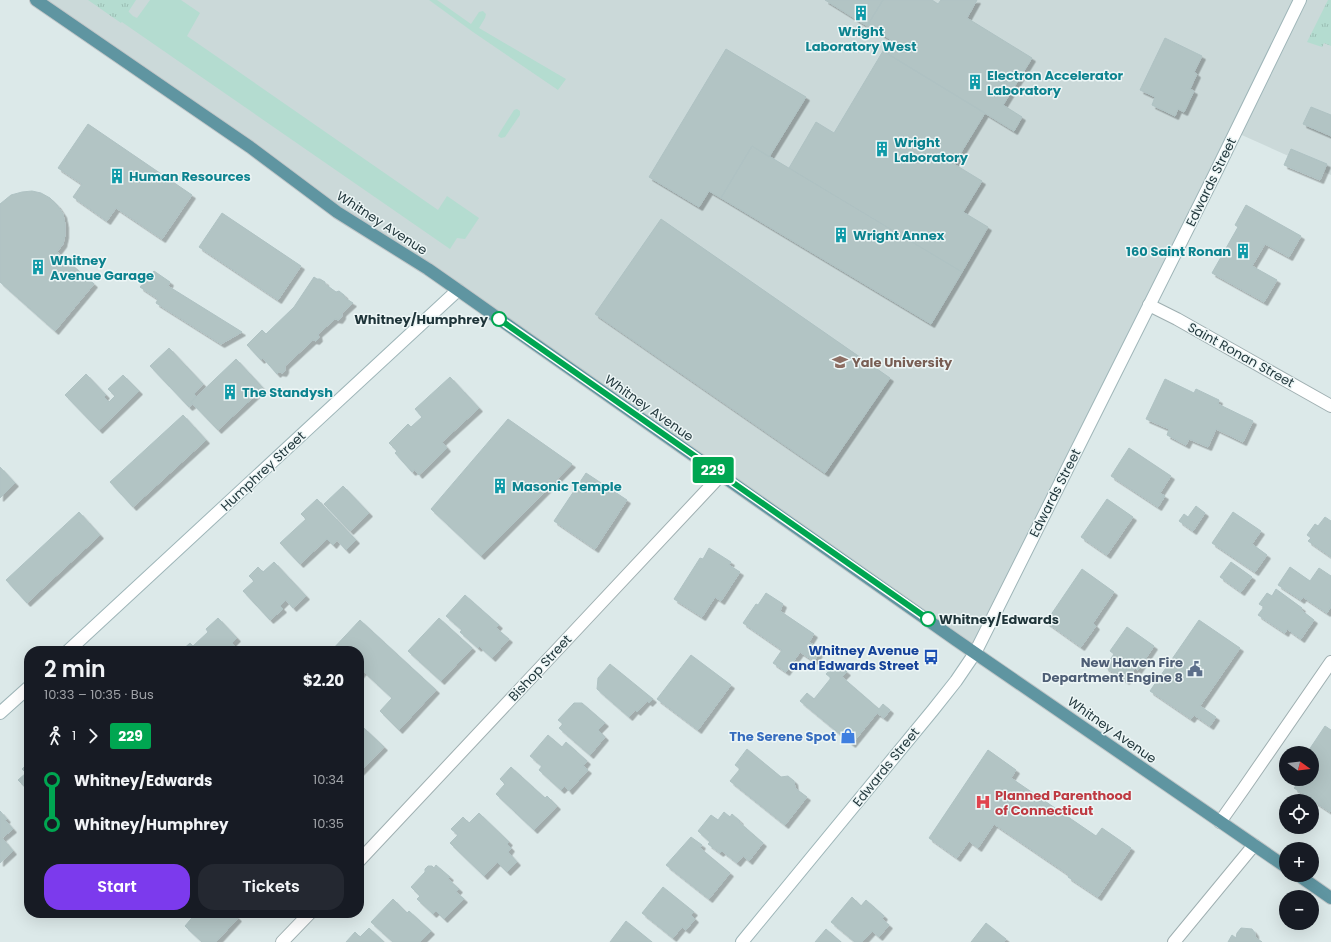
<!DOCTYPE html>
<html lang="en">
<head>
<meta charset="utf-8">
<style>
	:root { --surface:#171b24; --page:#242831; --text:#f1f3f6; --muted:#9ea1a6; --accent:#7c3aed }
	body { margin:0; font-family:Poppins,sans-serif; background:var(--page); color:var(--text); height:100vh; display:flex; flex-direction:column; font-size:15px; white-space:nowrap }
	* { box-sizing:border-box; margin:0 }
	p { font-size:13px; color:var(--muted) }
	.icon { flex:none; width:22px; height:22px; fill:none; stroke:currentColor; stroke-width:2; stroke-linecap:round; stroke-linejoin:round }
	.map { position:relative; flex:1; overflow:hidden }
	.sheet { position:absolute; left:24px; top:646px; width:340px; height:272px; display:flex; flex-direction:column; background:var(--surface); border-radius:16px; box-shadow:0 4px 16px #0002 }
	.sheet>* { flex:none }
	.badge { padding:0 8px; border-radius:3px; font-size:14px; line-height:26px }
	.needle { width:26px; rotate:105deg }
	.tools { position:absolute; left:1279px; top:746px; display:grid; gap:8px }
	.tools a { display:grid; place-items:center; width:40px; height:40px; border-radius:50%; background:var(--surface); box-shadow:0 4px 16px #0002; font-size:20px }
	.map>.badge { position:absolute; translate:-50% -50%; box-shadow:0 0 0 2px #fff }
	.legs { display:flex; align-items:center; gap:6px; height:44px; padding:0 20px; font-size:13px }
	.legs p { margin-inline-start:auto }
	.overview { display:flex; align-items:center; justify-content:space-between; height:68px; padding:0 20px }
	h1 { font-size:22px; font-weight:600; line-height:30px }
	.cta { display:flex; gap:8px; margin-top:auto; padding:8px 20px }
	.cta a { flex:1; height:46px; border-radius:16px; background:var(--accent); color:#fff; font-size:16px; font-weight:600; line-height:46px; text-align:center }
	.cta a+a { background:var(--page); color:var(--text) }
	ul { padding:0 20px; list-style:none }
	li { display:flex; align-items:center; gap:14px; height:44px; font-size:15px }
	li i { display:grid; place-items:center; width:6px; height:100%; margin:0 5px; background:currentColor }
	li i::after { content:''; width:10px; height:10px; margin:-5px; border:3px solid; border-radius:50%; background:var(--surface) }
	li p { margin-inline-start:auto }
	li:first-child i { background:linear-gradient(#0000 50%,currentColor 0) }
	li:last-child i { background:linear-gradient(currentColor 50%,#0000 0) }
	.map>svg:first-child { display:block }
	.built { fill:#cbd9d9 }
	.grass { fill:#b4dcd0 }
	.park { fill:url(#park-tufts) }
	.building { fill:#b2c4c4; stroke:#afc2c3; filter:url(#shadow) }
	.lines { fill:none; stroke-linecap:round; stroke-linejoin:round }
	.street-casing { stroke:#9fafb1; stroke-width:14 }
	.secondary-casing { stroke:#9eb5b8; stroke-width:14 }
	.primary-casing { stroke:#c0c6c8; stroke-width:14 }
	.street { stroke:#fff; stroke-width:12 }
	.secondary { stroke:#fff; stroke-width:12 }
	.primary { stroke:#5f95a1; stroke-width:12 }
	.line-1-casing { stroke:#fff; stroke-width:9 }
	.line-1 { stroke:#00a651; stroke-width:6 }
	.stop-1-dot { fill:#fff; stroke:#00a651; stroke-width:2 }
	.labels { text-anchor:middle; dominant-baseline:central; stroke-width:3; stroke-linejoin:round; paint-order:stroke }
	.culture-label { font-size:13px; font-weight:bold; fill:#0d838f; stroke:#edf6f6; text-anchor:start }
	.street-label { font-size:13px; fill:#1e3439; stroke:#edf6f6 }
	.stop-label { font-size:13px; font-weight:bold; fill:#1e3439; stroke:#edf6f6; text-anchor:end }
	.education-label { font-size:13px; font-weight:bold; fill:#785e54; stroke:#edf6f6; text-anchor:start }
	.transit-label { font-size:13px; font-weight:bold; fill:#164399; stroke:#edf6f6; text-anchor:end }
	.service-label { font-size:13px; font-weight:bold; fill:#4e5e75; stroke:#edf6f6; text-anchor:end }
	.shop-label { font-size:13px; font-weight:bold; fill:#366cbe; stroke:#edf6f6; text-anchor:end }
	.health-label { font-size:13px; font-weight:bold; fill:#be3a42; stroke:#edf6f6; text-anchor:start }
</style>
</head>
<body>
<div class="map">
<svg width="1331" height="942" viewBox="0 0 1331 942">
	<defs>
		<pattern id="park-tufts" width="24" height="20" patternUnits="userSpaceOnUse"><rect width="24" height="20" fill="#b4dcd0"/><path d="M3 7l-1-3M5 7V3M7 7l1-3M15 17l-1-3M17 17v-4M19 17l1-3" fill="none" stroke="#9abdb3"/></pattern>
		<filter id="shadow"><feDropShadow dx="3.5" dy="3.5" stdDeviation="0" flood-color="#0004"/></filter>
	</defs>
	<rect width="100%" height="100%" fill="#dce9e9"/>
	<path class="built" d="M36,0H1331V175L1235,132L975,653Z"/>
	<path class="grass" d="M90,0L126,9L133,16L137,18L150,0H181L200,13L187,36L438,210L447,196L479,218L465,239L457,238L450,249Z
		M429,0H437L471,24L479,12L483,11L486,14L485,18L479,28L566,79L558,90L473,32Z
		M517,109L520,111V115L505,137L501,138L498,136L500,132L514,110Z"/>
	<path class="park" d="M88,0H136L121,23Z
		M1328,0H1331V46L1324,43L1322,47L1307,42Z"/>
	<path class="building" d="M825,0H883L867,26Z
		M883,0H932L938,4L941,0H977L967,18L1032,58L1003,105L1022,117L1014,131L883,51L890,39L867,26Z
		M1165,38L1202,56L1194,72L1197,74L1190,89L1194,91L1184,112L1178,109L1175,116L1152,105L1155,97L1140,90Z
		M726,49L806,97L769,157L752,146L721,198L709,191L699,207L649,177Z
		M883,51L985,113L954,164L982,181L963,212L988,227L962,272L789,168L816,122L834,133Z
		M1311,107L1331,115V136L1303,124Z
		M88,124L192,195L162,239L116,208L107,221L73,197L82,184L58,168Z
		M752,146L962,272L931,324L721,198Z
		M1291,149L1327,164L1320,180L1284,165Z
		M32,191L41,193L50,198L57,205L63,214L65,224V235L63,244L57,252L94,284L55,331L0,282V204L11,195L22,192Z
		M1246,205L1301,236L1289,257L1265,244L1252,266L1277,280L1264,302L1212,273L1238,227L1235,225Z
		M222,213L301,266L278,300L199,247Z
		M661,219L890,378L825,473L595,314Z
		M154,271L170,282L168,286L242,332L221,344L156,303L158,299L140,287Z
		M314,277L317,279H320L325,282V284L336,292L339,291L344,295L345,298L353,303L342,313V316L339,320L335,319L318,334L319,338L316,341L313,340L285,366V370L283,373L279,372L277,374L263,358L261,360L247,345L262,330L266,334L294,307Z
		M169,348L203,384L194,394L196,396L191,402L193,404L189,407L150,366Z
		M236,359L263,388L218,430L191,402Z
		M86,374L106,395L104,397L109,402L115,396L108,389L123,375L139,391L99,430L65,395Z
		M450,377L479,408L442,442L447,448L419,475L415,470L412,472L395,453L397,451L389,443L408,424L411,427L422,417L415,409Z
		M1165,379L1194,393L1196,389L1219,400L1218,404L1253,421L1243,442L1216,429L1208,447L1189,439L1186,445L1167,435L1169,429L1146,419Z
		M183,415L206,440L133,507L110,482Z
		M508,419L572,464L481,556L431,509Z
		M1129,448L1171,476L1160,493L1165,496L1158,507L1111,476Z
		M0,467L15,483L0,498Z
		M586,473L627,500L595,549L554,521Z
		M343,486L369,513L350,531L324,504Z
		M317,499L356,540L346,550L337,540L333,545L327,539L300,564L280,543L306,519L301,514Z
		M1107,499L1133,517L1107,555L1081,537Z
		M1196,506L1205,513L1193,531L1179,521L1184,514L1188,517Z
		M79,512L100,535L27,603L6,580Z
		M1233,512L1261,531L1252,544L1267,555L1255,572L1212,543Z
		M1325,517L1331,521V557L1308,541L1311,538L1307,535L1315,524L1318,526Z
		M709,548L731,562L729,565L740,572L721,601L715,597L702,617L674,599L700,558L703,559Z
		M274,562L306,596L293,608L286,600L280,606L283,609L270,620L243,591L254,581L249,576L258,567L263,572Z
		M1231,562L1252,577L1241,592L1220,577Z
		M1290,567L1310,581L1319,568L1331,576V600L1330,601L1331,606L1327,613L1303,597L1301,600L1278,585Z
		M1082,569L1114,592L1093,623L1096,626L1081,647L1046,622Z
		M1276,589L1302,608L1301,610L1314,620L1301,639L1287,629L1285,633L1258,615L1264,607L1259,604L1267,593L1272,596Z
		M766,593L783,604L780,611L814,634L809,642L821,650L814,661L800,652L786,672L773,663L782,650L743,623L756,604L758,605Z
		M465,595L499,625L496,628L509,639L492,658L479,646L478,648L460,632L462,630L446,616Z
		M218,618L237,638L232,643L240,651H181L190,643L193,646L208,632L206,629Z
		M439,618L472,648L441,681L408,651Z
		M360,620L436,690L399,730L380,711L392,698L363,671L359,676V651H331Z
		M1199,620L1240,648L1200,706L1216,717L1210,726L1194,715L1191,719L1150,691Z
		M1127,627L1154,646L1138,670L1135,668L1126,681L1105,667L1114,654L1110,651Z
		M691,655L731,685L698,730L657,699Z
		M836,663L847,672L842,677L879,709L883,704L890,710L884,718L877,713L852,744L800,701L807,693L814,699L831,678L826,674Z
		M610,664L653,699L649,703L647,701L637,712L635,710L629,717L597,689L598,678Z
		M574,703H582L605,723L598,730L605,737L590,755L559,728L563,724L558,720Z
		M1325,726L1331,730V810L1330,812L1294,788L1300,781L1296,779H1312V753H1307Z
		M364,728L384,747L359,773V733Z
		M548,735L562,747L566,742L587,761L583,766L588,770L569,791L565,786L561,790L539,770L542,766L530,756Z
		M747,749L781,777L788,776L794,781L795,788L807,797L785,825L730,781L740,769L735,765Z
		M988,750L1016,770L1011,778L1096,836L1102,828L1131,848L1098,897L1068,877L1069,875L994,824L978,848L969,841L957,858L929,838Z
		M29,762V791L18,780L26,773L22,769Z
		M511,767L545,798L547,796L557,806L534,830L496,794L505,784L500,779Z
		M0,811L7,819L5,820L13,829L2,838L13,851L0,863Z
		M724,812L730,817L732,814L740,821L739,822L763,843L749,861L743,856L737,863L722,851L720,853L708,844L710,842L698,831L711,815L718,820Z
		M479,813L509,842L507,844L511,848L508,852L517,862L507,872L497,862L484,876L450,843L458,835L451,829L463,817L469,823Z
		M691,837L702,845L700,848L730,873L709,899L666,865Z
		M436,865L450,877L448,879L459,889L456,892L464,899L444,919L436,911L433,914L417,899L420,896L411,887L425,872V869L428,866H432L434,868Z
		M663,887L694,912L691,915L695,919L686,930L682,927L673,938L642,913Z
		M852,897L861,906L866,900L884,916L882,919L889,925L879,937L872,931L862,942H855L831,922Z
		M393,899L407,913L409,911L431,931L420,942H393L371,922Z
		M196,913H233L238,918L216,942H202L185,926Z
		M626,921L652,942H610Z
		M986,923L1006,939L1004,942H971Z
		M369,928L384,942H346L355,932L360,937Z
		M1241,928L1252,929L1255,933V937L1262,942H1228L1232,935L1236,938L1237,933Z
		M826,929L841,942H815Z"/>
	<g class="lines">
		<defs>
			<path id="street" d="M1149,305L1177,319L1331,406
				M1220,822L1244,788L1331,662
				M359,861L721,475
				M282,942L310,913
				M1174,942L1254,845"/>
			<path id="secondary" d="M68,651L458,290
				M0,713L29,687
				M742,942L933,710L956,681L975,653L1214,176L1300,0"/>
			<path id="primary" d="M36,0L250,147L337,212L428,269L458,290L956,640L1286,867
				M1298,875L1331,898"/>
		</defs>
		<use href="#street" class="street-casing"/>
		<use href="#secondary" class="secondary-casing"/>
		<use href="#primary" class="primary-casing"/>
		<use href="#street" class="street"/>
		<use href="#secondary" class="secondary"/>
		<use href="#primary" class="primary"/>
	</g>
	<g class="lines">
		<defs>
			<path id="line-1" d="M499,319L928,619"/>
		</defs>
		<use href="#line-1" class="line-1-casing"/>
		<use href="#line-1" class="line-1"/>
	</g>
	<defs>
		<symbol id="building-bare" viewBox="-9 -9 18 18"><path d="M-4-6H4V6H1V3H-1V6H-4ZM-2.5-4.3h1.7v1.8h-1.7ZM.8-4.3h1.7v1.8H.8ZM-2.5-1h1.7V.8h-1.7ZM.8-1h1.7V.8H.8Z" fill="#0f9aa8" stroke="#edf6f6" stroke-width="2.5" paint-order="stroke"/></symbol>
		<symbol id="university-bare" viewBox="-9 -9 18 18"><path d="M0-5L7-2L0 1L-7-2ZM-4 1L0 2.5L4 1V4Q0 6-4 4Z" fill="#8d6e63" stroke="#edf6f6" stroke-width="2.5" paint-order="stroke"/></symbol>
		<symbol id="bus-bare" viewBox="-9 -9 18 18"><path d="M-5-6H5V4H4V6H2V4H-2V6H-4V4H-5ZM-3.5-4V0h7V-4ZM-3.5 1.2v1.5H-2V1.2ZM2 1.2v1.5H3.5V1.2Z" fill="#1a4fb4" stroke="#edf6f6" stroke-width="2.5" paint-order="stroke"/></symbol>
		<symbol id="civic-bare" viewBox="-9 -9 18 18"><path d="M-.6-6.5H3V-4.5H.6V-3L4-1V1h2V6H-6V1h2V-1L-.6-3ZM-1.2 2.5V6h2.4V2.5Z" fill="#5c6f8a" stroke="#edf6f6" stroke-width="2.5" paint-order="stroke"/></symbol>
		<symbol id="shop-bare" viewBox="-9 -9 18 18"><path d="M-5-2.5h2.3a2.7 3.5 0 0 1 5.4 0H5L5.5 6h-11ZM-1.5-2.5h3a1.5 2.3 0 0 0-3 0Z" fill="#3f7fe0" stroke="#edf6f6" stroke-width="2.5" paint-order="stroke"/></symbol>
		<symbol id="hospital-bare" viewBox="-9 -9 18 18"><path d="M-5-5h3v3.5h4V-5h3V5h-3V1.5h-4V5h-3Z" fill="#e0444e" stroke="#edf6f6" stroke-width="2.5" paint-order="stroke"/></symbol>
	</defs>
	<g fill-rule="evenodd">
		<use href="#building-bare" x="850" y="2" width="22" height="22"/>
		<use href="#building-bare" x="964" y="71" width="22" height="22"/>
		<use href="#building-bare" x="871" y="138" width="22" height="22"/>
		<use href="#building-bare" x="106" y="165" width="22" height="22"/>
		<use href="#building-bare" x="830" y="224" width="22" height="22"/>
		<use href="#building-bare" x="1232" y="240" width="22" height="22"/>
		<use href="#building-bare" x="27" y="256" width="22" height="22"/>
		<use href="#university-bare" x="829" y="351" width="22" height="22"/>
		<use href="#building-bare" x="219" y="381" width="22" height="22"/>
		<use href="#building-bare" x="489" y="475" width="22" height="22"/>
		<use href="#bus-bare" x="920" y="646" width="22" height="22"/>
		<use href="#civic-bare" x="1184" y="658" width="22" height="22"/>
		<use href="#shop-bare" x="837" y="725" width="22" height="22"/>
		<use href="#hospital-bare" x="972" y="791" width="22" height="22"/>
	</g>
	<g class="stop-1-dot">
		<circle cx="499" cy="319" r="7"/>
		<circle cx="928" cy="619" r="7"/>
	</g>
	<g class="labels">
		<g class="culture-label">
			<text x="861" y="31" text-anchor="middle">Wright<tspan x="861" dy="15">Laboratory West</tspan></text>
			<text x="987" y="75">Electron Accelerator<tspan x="987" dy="15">Laboratory</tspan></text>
			<text x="894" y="142">Wright<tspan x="894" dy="15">Laboratory</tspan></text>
			<text x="129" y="176">Human Resources</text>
			<text x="853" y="235">Wright Annex</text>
			<text x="1231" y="251" text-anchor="end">160 Saint Ronan</text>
			<text x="50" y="260">Whitney<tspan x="50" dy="15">Avenue Garage</tspan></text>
			<text x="242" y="392">The Standysh</text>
			<text x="512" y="486">Masonic Temple</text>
		</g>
		<g class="street-label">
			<text transform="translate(1211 182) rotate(-64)">Edwards Street</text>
			<text transform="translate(382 223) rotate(33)">Whitney Avenue</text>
			<text transform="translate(1241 355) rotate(29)">Saint Ronan Street</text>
			<text transform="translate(649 408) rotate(35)">Whitney Avenue</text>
			<text transform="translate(263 471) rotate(-43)">Humphrey Street</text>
			<text transform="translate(1055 493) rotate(-63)">Edwards Street</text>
			<text transform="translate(540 668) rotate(-47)">Bishop Street</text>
			<text transform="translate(1112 730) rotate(35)">Whitney Avenue</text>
			<text transform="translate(886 767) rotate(-51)">Edwards Street</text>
		</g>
		<g class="stop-label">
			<text x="488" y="319">Whitney/Humphrey</text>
			<text x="939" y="619" text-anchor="start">Whitney/Edwards</text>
		</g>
		<g class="education-label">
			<text x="852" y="362">Yale University</text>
		</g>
		<g class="transit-label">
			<text x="919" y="650">Whitney Avenue<tspan x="919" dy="15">and Edwards Street</tspan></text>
		</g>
		<g class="service-label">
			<text x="1183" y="662">New Haven Fire<tspan x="1183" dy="15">Department Engine 8</tspan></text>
		</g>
		<g class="shop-label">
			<text x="836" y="736">The Serene Spot</text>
		</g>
		<g class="health-label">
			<text x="995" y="795">Planned Parenthood<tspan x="995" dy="15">of Connecticut</tspan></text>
		</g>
	</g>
</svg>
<div class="tools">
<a><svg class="needle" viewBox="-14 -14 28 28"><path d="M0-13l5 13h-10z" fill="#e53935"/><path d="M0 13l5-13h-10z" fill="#9ea1a6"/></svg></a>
<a><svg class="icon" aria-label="locate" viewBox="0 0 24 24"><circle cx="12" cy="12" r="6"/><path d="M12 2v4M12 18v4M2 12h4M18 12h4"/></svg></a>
<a>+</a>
<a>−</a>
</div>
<b class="badge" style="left:713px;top:470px;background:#00a651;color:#fff">229</b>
<section class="sheet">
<div class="overview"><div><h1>2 min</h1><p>10:33 – 10:35 · Bus</p></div><b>$2.20</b></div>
<div class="legs"><svg class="icon" aria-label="walk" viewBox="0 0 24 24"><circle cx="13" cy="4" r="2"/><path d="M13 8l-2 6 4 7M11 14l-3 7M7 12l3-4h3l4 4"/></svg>1<svg class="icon" aria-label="forward" viewBox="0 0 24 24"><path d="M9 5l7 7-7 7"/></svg><b class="badge" style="background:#00a651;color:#fff">229</b></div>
<ul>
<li><i style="color:#00a651"></i><b>Whitney/Edwards</b><p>10:34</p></li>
<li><i style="color:#00a651"></i><b>Whitney/Humphrey</b><p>10:35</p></li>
</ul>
<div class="cta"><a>Start</a><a>Tickets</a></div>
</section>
</div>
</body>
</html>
